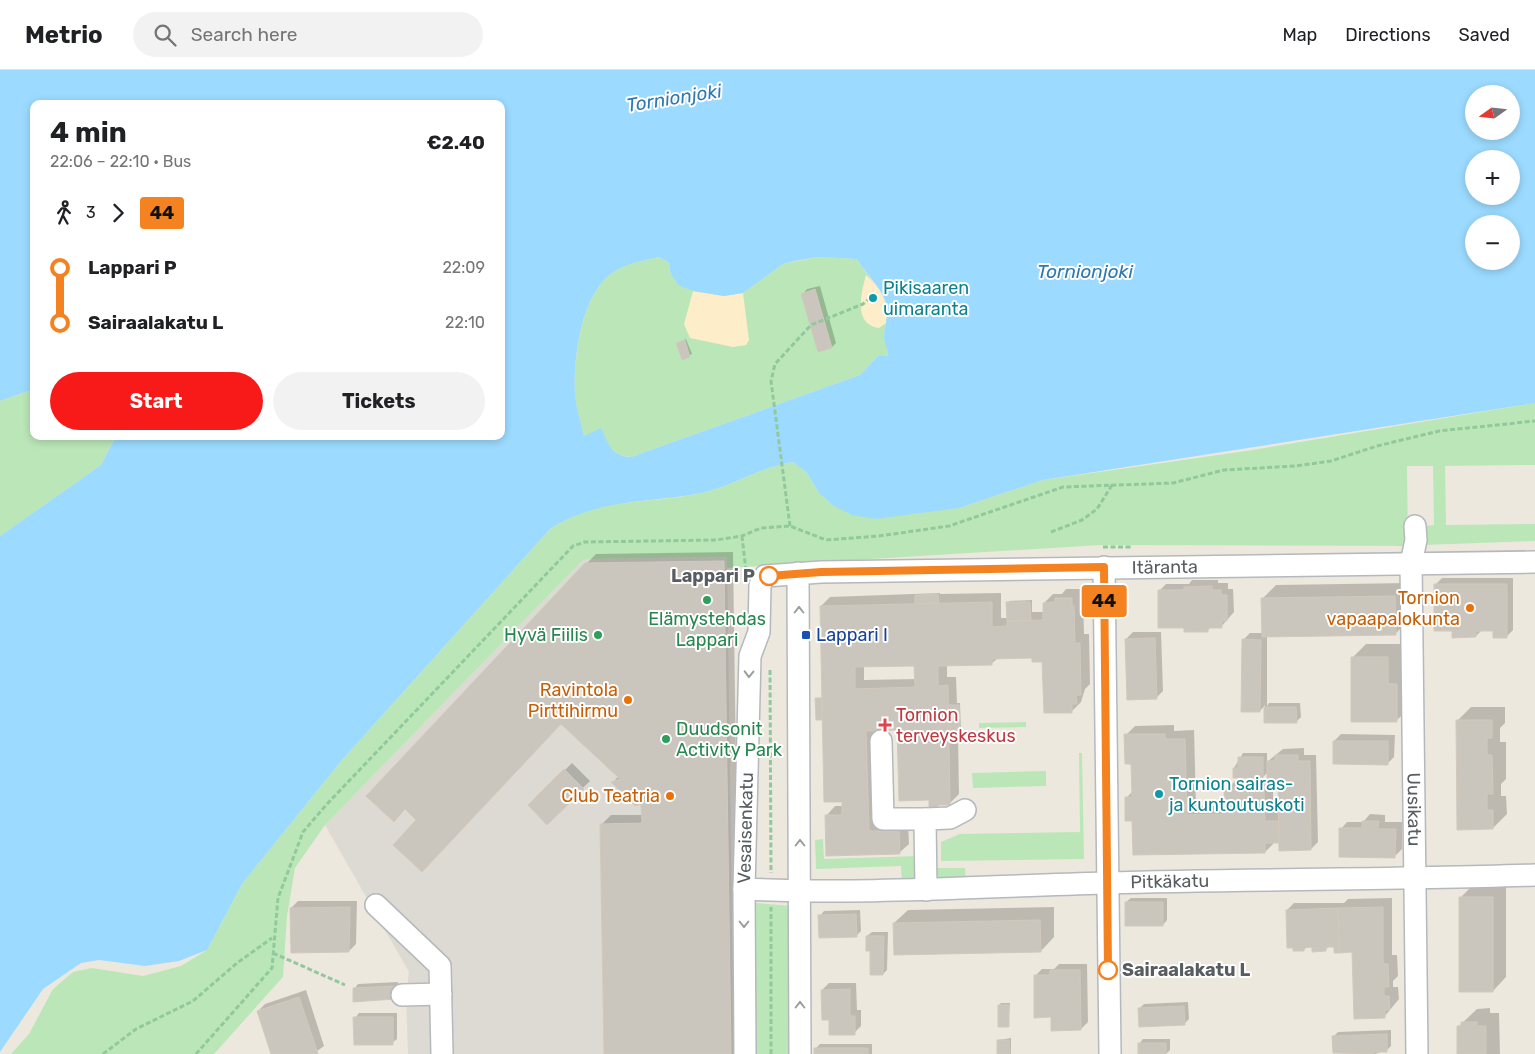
<!DOCTYPE html>
<html lang="en">
<head>
<meta charset="utf-8">
<style>
	:root { --surface:#fff; --page:#f2f2f2; --text:#202124; --muted:#757577; --line:#e0e0e0; --accent:#f81919 }
	body { margin:0; font-family:Rubik,sans-serif; background:var(--page); color:var(--text); height:100vh; display:flex; flex-direction:column; font-size:19px; white-space:nowrap }
	* { box-sizing:border-box; margin:0 }
	p { font-size:16px; color:var(--muted) }
	.icon { flex:none; width:28px; height:28px; fill:none; stroke:currentColor; stroke-width:2; stroke-linecap:round; stroke-linejoin:round }
	.map { position:relative; flex:1; overflow:hidden }
	.sheet { position:absolute; left:30px; top:30px; width:475px; height:340px; display:flex; flex-direction:column; background:var(--surface); border-radius:10px; box-shadow:0 2px 8px #0003 }
	.sheet>* { flex:none }
	.badge { padding:0 10px; border-radius:4px; font-size:18px; line-height:32px }
	.needle { width:32px; rotate:255deg }
	.fabs { position:absolute; left:1465px; top:15px; display:grid; gap:10px }
	.fabs a { display:grid; place-items:center; width:55px; height:55px; border-radius:50%; background:var(--surface); box-shadow:0 2px 8px #0003; font-size:25px }
	.map>.badge { position:absolute; translate:-50% -50%; box-shadow:0 0 0 2px #fff }
	.legs { display:flex; align-items:center; gap:8px; height:55px; padding:0 20px; font-size:16px }
	.legs p { margin-inline-start:auto }
	.head { display:flex; align-items:center; justify-content:space-between; height:85px; padding:0 20px }
	h1 { font-size:28px; font-weight:700; line-height:38px }
	.action { display:flex; gap:10px; margin-top:auto; padding:10px 20px }
	.action a { flex:1; height:58px; border-radius:30px; background:var(--accent); color:#fff; font-size:20px; font-weight:700; line-height:58px; text-align:center }
	.action a+a { background:var(--page); color:var(--text) }
	ul { padding:0 20px; list-style:none }
	li { display:flex; align-items:center; gap:18px; height:55px; font-size:19px }
	li i { display:grid; place-items:center; width:8px; height:100%; margin:0 6px; background:currentColor }
	li i::after { content:''; width:12px; height:12px; margin:-6px; border:4px solid; border-radius:50%; background:var(--surface) }
	li p { margin-inline-start:auto }
	li:first-child i { background:linear-gradient(#0000 50%,currentColor 0) }
	li:last-child i { background:linear-gradient(currentColor 50%,#0000 0) }
	header { display:flex; align-items:center; gap:30px; box-sizing:border-box; height:70px; padding:0 25px; background:var(--surface); border-bottom:1px solid var(--line) }
	header strong { font-size:24px }
	nav { display:flex; gap:28px; margin-inline-start:auto; font-size:18px }
	.search { width:350px; height:45px; background:var(--page); display:flex; align-items:center; gap:12px; box-sizing:border-box; padding:0 18px; border-radius:28px; color:var(--muted); font-size:19px }
	.map>svg:first-child { display:block }
	.industrial { fill:#dddad3 }
	.green { fill:#bbe7b8 }
	.sand { fill:#fdedc9 }
	.water { fill:#9cdbff; fill-rule:evenodd }
	.shadow { fill:#0003; fill-rule:evenodd }
	.building { fill:#cac5bd; stroke:#d2c9bc; fill-rule:evenodd }
	.lines { fill:none; stroke-linecap:round; stroke-linejoin:round }
	.minor-casing { stroke:#b5b8bd; stroke-width:24 }
	.path { stroke:#91c89c; stroke-width:3; stroke-dasharray:5 2.5; stroke-linecap:butt }
	.minor { stroke:#fff; stroke-width:21 }
	.oneway { stroke:#9b9ea0 }
	.line-1-casing { stroke:#fff; stroke-width:11 }
	.line-1 { stroke:#f58220; stroke-width:8 }
	.culture-dot { fill:#0f9aa8; stroke:#fff; stroke-width:2 }
	.stop-1-dot { fill:#fff; stroke:#f58220; stroke-width:2.5 }
	.leisure-dot { fill:#2e9e5b; stroke:#fff; stroke-width:2 }
	.food-dot { fill:#e8710a; stroke:#fff; stroke-width:2 }
	.transit-dot { fill:#1a4fb4; stroke:#fff; stroke-width:2 }
	.health-dot { fill:#e0444e; stroke:#fff; stroke-width:2 }
	.labels { text-anchor:middle; dominant-baseline:central; stroke-width:4; stroke-linejoin:round; paint-order:stroke }
	.culture-label { font-size:18px; fill:#0d838f; stroke:#fff; text-anchor:start }
	.street-label { font-size:18px; fill:#585d61; stroke:#fff }
	.stop-label { font-size:18px; font-weight:bold; fill:#585d61; stroke:#fff; text-anchor:end }
	.food-label { font-size:18px; fill:#c56008; stroke:#fff; text-anchor:end }
	.leisure-label { font-size:18px; fill:#27864d; stroke:#fff }
	.transit-label { font-size:18px; fill:#164399; stroke:#fff; text-anchor:start }
	.health-label { font-size:18px; fill:#be3a42; stroke:#fff; text-anchor:start }
	.water-label { font-size:19px; font-style:italic; fill:#3078b0; stroke:#fff }
</style>
</head>
<body>
<header>
<strong>Metrio</strong>
<div class="search"><svg class="icon" aria-label="search" viewBox="0 0 24 24"><circle cx="10" cy="10" r="6"/><path d="M15 15l6 6"/></svg>Search here</div>
<nav><a>Map</a><a>Directions</a><a>Saved</a></nav>
</header>
<div class="map">
<svg width="1535" height="984" viewBox="0 0 1535 984">
	<rect width="100%" height="100%" fill="#ede8de"/>
	<path class="industrial" d="M727,487L734,984H408L406,925L409,902L325,755L584,489Z"/>
	<path class="green" d="M659,187L669,193L670,203L743,223L783,194L818,187L857,189C866,204 887,226 887,244C887,252 884,260 884,267C885,274 888,279 888,286L879,285L860,305L631,387L619,385L610,377L584,366C581,353 576,338 575,325C573,289 581,222 615,201C628,193 644,191 659,187Z
		M34,319V366H116L101,395L0,466V331Z
		M1535,333V395L1445,396L1446,455L1535,454V471L1424,475L1423,456L1434,455L1433,396H1407L1408,476L1101,475L727,498V487L584,489L325,755L295,798L287,846L283,907L214,984H11L29,964L53,919L73,902L92,898L143,906L181,896L207,880L242,814L342,690L550,459C602,426 646,435 702,423C733,416 760,397 793,392L807,403L819,423L959,438L1043,410L1246,381Z
		M1026,652V657L979,658V653Z
		M1079,683H1082L1084,789L941,791V772L960,764L1080,762Z
		M1046,701V716L973,718L972,703Z
		M823,769L824,789L918,786L919,813H902L901,796L816,799L815,770Z
		M934,798H965L966,813H934Z
		M756,833L791,836L790,984H753Z"/>
	<path class="sand" d="M866,205C881,219 889,232 886,253L879,258C853,254 861,224 866,205Z
		M693,221L724,226L743,223L749,270L746,275L733,277L690,268L684,254Z"/>
	<path class="water" d="M0,0H1535V333L1043,410L959,438L875,449L852,445L834,436L819,423L807,403L793,392C760,397 733,416 702,423C647,434 601,427 550,459L342,690L242,814L207,880L179,891L145,896L99,890L81,893L43,919L0,982V466L101,395L116,366H501V34H34V319L0,331ZM1474,24H1511V61H1474ZM1474,89H1511V126H1474ZM1474,154H1511V191H1474ZM659,187L669,193L670,202L678,215L693,221L724,226L743,223L783,194L795,191L818,187L857,189C867,206 885,220 887,239C888,249 884,258 884,267C884,274 888,279 888,286L879,285L860,305L631,387C612,387 608,373 601,358L584,366C581,352 576,338 575,324C573,288 581,222 615,201C628,193 644,191 659,187Z"/>
	<path class="shadow" d="M820,216L836,273L832,277L803,224L807,219Z
		M686,269L692,284L683,288L678,273Z
		M733,482L740,984H605L601,755L611,745H643V733L613,712L619,706L561,652L418,750L586,494L596,484Z
		M1442,508H1513V560L1506,567L1494,560H1482L1476,566L1454,560L1435,515Z
		M1192,510H1218V513H1228V519H1233L1234,542L1221,557H1211L1208,560L1185,557L1159,521L1166,514H1189Z
		M1408,513L1409,550L1395,564L1267,565V636L1269,633H1300L1301,647L1296,652H1265V635L1260,641L1243,570L1250,563H1263L1262,529L1276,515Z
		M1066,519H1081V527H1083L1084,564H1089L1090,614L1085,619L1081,632L1071,642L1044,590L1033,587L998,588L991,594L947,595V607H956L957,633H960L961,662L958,664L959,724L950,733L941,734L937,737L930,729L899,659L875,660L878,752H908L909,774L899,783L826,746L835,736H843L823,646L822,648L816,629L823,627L821,536L830,527L940,523V524L1001,523V548H1008L1009,531L1032,530V542H1044V533L1053,524H1062ZM916,594V609L864,610V596Z
		M1133,562H1161L1163,621L1156,628L1126,569Z
		M1366,574H1401V601H1410V637L1396,651L1352,588Z
		M1471,637H1505V653L1500,658V672H1506V709L1501,714V726H1506L1507,744L1493,758L1457,651Z
		M1174,655V661L1194,660L1196,736H1226L1225,721L1235,711H1268V702L1263,707L1234,698L1243,683H1267V692L1283,679L1304,678V685H1316L1318,772L1311,779L1275,772L1265,782L1133,749L1126,728L1133,721L1132,693L1126,665L1135,656ZM1273,713H1280V742H1273Z
		M1341,664L1395,665L1394,687L1387,694L1334,671Z
		M572,693L590,711L547,753L530,735Z
		M1370,744L1385,745V752H1402V779L1395,786L1341,759L1347,752H1363Z
		M1474,814H1506V907L1493,921L1460,828Z
		M1131,828H1167V850L1163,855L1126,832Z
		M1392,828V885H1397L1398,906L1393,911V917H1398L1399,929L1384,947L1353,881L1330,876L1325,880L1314,876H1307L1304,880L1287,840L1294,833H1344L1348,829Z
		M298,831H357L356,874L349,881L291,838Z
		M1054,837V867L1041,881L894,853L908,840Z
		M860,840L861,861L856,866L820,846L824,841Z
		M872,862H888L887,900L883,904L871,880L867,866Z
		M1059,894H1087L1088,952L1081,959L1052,946L1035,906L1042,899H1054Z
		M398,912L399,924L354,919L358,914Z
		M829,913H856L857,940H861V956L854,963L830,948L822,920Z
		M306,920L324,976L313,984H272L258,941L265,934Z
		M1188,932L1189,949L1184,954L1140,938L1144,934Z
		M1001,933H1010L1008,956L999,935Z
		M1490,938V943H1499L1500,984H1458V957L1477,939Z
		M359,943H397V969L392,973L355,948Z
		M1391,960V976L1387,980L1375,984H1353V981L1334,966L1338,962Z
		M1011,968V984H998V970Z
		M1143,969H1170V980L1166,984H1139V974Z
		M820,974H872V984H815V979Z"/>
	<path class="building" d="M815,219L832,278L818,282L801,224Z
		M685,270L690,287L682,290L676,273Z
		M724,491L731,984H604L600,754L642,753L641,734L635,736L611,712L620,709L561,654L422,802L393,775L416,750L405,739L394,752L366,726L585,493Z
		M1434,514H1507V568H1493V561H1476V567L1452,568V561H1434Z
		M1212,516V520H1221V525H1227V551H1222V558H1208V562H1184V558H1158V520H1184V517Z
		M938,524L939,533L915,534V525Z
		M1395,526L1396,565L1262,567L1261,528Z
		M1055,528H1072V536H1074L1075,573H1080L1081,625H1076L1077,634H1072V643H1044L1042,592H1032V588L992,589V595L938,596V616L948,615L950,735H937V739H929V730L899,731L897,660L866,661L869,761H899L900,784L826,786L825,745H842V732H824L820,536L992,532V557L1007,556V551L1043,550V533L1055,532ZM914,596L915,617L855,619V597Z
		M1006,532H1030L1031,551H1007Z
		M1155,568L1157,629L1127,630L1125,569Z
		M1242,569L1261,570L1260,642H1241Z
		M1351,587H1388V614H1397V652H1351Z
		M815,628H822V650H816Z
		M948,635H959L960,665L949,666Z
		M1264,637H1296L1297,653H1264Z
		M1456,650H1492V668H1487V685H1492L1493,724H1487V740H1493V759L1457,760Z
		M1124,664H1165V669H1185L1187,745L1225,744L1224,720L1264,719L1265,751H1279V773H1265V783L1133,785L1132,751H1125V727H1132L1131,694H1125Z
		M1333,671H1388V695L1333,694Z
		M1275,685H1298V691H1310L1311,780L1279,781L1278,714H1267V691H1275Z
		M1238,687H1263V708H1233V698H1238Z
		M564,699L584,719L547,755L528,735Z
		M1362,751H1379L1378,759H1396L1395,788L1339,787V758H1362Z
		M1459,827H1493V922H1459Z
		M1125,832H1163V856H1125Z
		M350,837L349,882L291,883L290,838Z
		M1383,837V894H1388L1389,917H1384V926H1389L1390,940H1385V948L1354,949L1352,882L1339,883L1338,838Z
		M1338,838L1339,883H1334V877H1326V881L1312,882V877L1304,878V881H1293V878H1287L1286,840Z
		M856,844L857,867L819,868L818,845Z
		M1040,850L1041,882L894,885L893,853Z
		M866,866H884L883,905H870V881H866Z
		M1050,900H1080L1081,960L1051,961V947L1034,948V905H1050Z
		M394,916L395,929L353,932V918Z
		M850,919V946H855V965H829V950H822L821,920Z
		M299,927L318,984H271L257,941Z
		M998,935H1009V957H998Z
		M1184,936L1185,955L1139,957L1138,938Z
		M353,947H393V975H354Z
		M1461,952H1477V956H1486V984H1457V956H1461Z
		M1387,964V982H1373L1374,984L1333,983L1332,966Z
		M997,970H1009L1010,984H997Z
		M1138,973H1166V984H1138Z
		M814,978H868V984H814Z"/>
	<g class="lines">
		<defs>
			<g id="minor">
				<path id="s1" d="M1415,456L1416,470L1411,493L1417,984"/>
				<path d="M1104,497L1110,984"/>
				<path d="M798,503L800,984"/>
				<path d="M881,671L883,749H925"/>
				<path id="s2" d="M744,819C865,825 985,816 1106,813C1249,809 1392,810 1535,805"/>
				<path d="M926,820L925,749L950,748L965,740"/>
				<path d="M376,835L440,896L442,984"/>
				<path d="M402,925L441,924"/>
				<path id="s3" d="M745,984L744,819L750,586L759,562L760,515L765,506L821,502L1535,492"/>
			</g>
		</defs>
		<use href="#minor" class="minor-casing"/>
		<path class="path" d="M790,456L771,311L775,294L811,255L863,234L871,227
			M1051,462L1082,450L1097,439L1112,415
			M742,466L746,501
			M1103,477H1132
			M770,600L771,803
			M273,883L345,915
			M103,984L136,959L193,931L237,893L272,868
			M196,984L272,898L278,828L303,762L327,734L573,476L585,472L716,470L742,466L761,458L790,456L826,470L879,466L949,456L1063,417L1173,413L1224,400L1295,396L1331,391L1377,376L1439,361L1535,351
			M771,984V837"/>
		<use href="#minor" class="minor"/>
	</g>
	<defs><path id="oneway-chevron" d="M-2-3.5L2.5 0L-2 3.5" fill="none" stroke-width="1.6" stroke-linecap="round" stroke-linejoin="round" transform="scale(1.25)"/></defs>
	<g class="oneway">
		<use href="#oneway-chevron" transform="translate(799 540) rotate(-90)"/>
		<use href="#oneway-chevron" transform="translate(749 604) rotate(91)"/>
		<use href="#oneway-chevron" transform="translate(800 773) rotate(-90)"/>
		<use href="#oneway-chevron" transform="translate(744 854) rotate(90)"/>
		<use href="#oneway-chevron" transform="translate(800 935) rotate(-90)"/>
	</g>
	<g class="lines">
		<defs>
			<path id="line-1" d="M769,506L821,502L1104,497L1108,900"/>
		</defs>
		<use href="#line-1" class="line-1-casing"/>
		<use href="#line-1" class="line-1"/>
	</g>
	<g class="culture-dot">
		<circle cx="873" cy="228" r="5"/>
		<circle cx="1159" cy="724" r="5"/>
	</g>
	<g class="stop-1-dot">
		<circle cx="769" cy="506" r="9"/>
		<circle cx="1108" cy="900" r="9"/>
	</g>
	<g class="leisure-dot">
		<circle cx="707" cy="530" r="5"/>
		<circle cx="598" cy="565" r="5"/>
		<circle cx="666" cy="669" r="5"/>
	</g>
	<g class="food-dot">
		<circle cx="1470" cy="538" r="5"/>
		<circle cx="628" cy="630" r="5"/>
		<circle cx="670" cy="726" r="5"/>
	</g>
	<rect class="transit-dot" x="801" y="560" width="10" height="10" rx="2.5"/>
	<path class="health-dot" d="M882.5 647.5h5v5h5v5h-5v5h-5v-5h-5v-5h5z"/>
	<g class="labels">
		<g class="culture-label">
			<text x="883" y="218">Pikisaaren<tspan x="883" dy="21">uimaranta</tspan></text>
			<text x="1169" y="714">Tornion sairas-<tspan x="1169" dy="21">ja kuntoutuskoti</tspan></text>
		</g>
		<g class="street-label">
			<text stroke="none"><textPath href="#s3" startOffset="881">Itäranta</textPath></text>
			<text stroke="none"><textPath href="#s1" startOffset="284">Uusikatu</textPath></text>
			<text stroke="none"><textPath href="#s3" startOffset="226">Vesaisenkatu</textPath></text>
			<text stroke="none"><textPath href="#s2" startOffset="426">Pitkäkatu</textPath></text>
		</g>
		<g class="stop-label">
			<text x="755" y="506">Lappari P</text>
			<text x="1122" y="900" text-anchor="start">Sairaalakatu L</text>
		</g>
		<g class="food-label">
			<text x="1460" y="528">Tornion<tspan x="1460" dy="21">vapaapalokunta</tspan></text>
			<text x="618" y="620">Ravintola<tspan x="618" dy="21">Pirttihirmu</tspan></text>
			<text x="660" y="726">Club Teatria</text>
		</g>
		<g class="leisure-label">
			<text x="707" y="549">Elämystehdas<tspan x="707" dy="21">Lappari</tspan></text>
			<text x="588" y="565" text-anchor="end">Hyvä Fiilis</text>
			<text x="676" y="659" text-anchor="start">Duudsonit<tspan x="676" dy="21">Activity Park</tspan></text>
		</g>
		<g class="transit-label">
			<text x="816" y="565">Lappari I</text>
		</g>
		<g class="health-label">
			<text x="896" y="645">Tornion<tspan x="896" dy="21">terveyskeskus</tspan></text>
		</g>
		<g class="water-label">
			<text transform="translate(674 28) rotate(-9)">Tornionjoki</text>
			<text x="1085" y="201">Tornionjoki</text>
		</g>
	</g>
</svg>
<div class="fabs">
<a><svg class="needle" viewBox="-14 -14 28 28"><path d="M0-13l5 13h-10z" fill="#e53935"/><path d="M0 13l5-13h-10z" fill="#757577"/></svg></a>
<a>+</a>
<a>−</a>
</div>
<b class="badge" style="left:1104px;top:531px;background:#f58220;color:#111">44</b>
<section class="sheet">
<div class="head"><div><h1>4 min</h1><p>22:06 – 22:10 · Bus</p></div><b>€2.40</b></div>
<div class="legs"><svg class="icon" aria-label="walk" viewBox="0 0 24 24"><circle cx="13" cy="4" r="2"/><path d="M13 8l-2 6 4 7M11 14l-3 7M7 12l3-4h3l4 4"/></svg>3<svg class="icon" aria-label="forward" viewBox="0 0 24 24"><path d="M9 5l7 7-7 7"/></svg><b class="badge" style="background:#f58220;color:#111">44</b></div>
<ul>
<li><i style="color:#f58220"></i><b>Lappari P</b><p>22:09</p></li>
<li><i style="color:#f58220"></i><b>Sairaalakatu L</b><p>22:10</p></li>
</ul>
<div class="action"><a>Start</a><a>Tickets</a></div>
</section>
</div>
</body>
</html>
